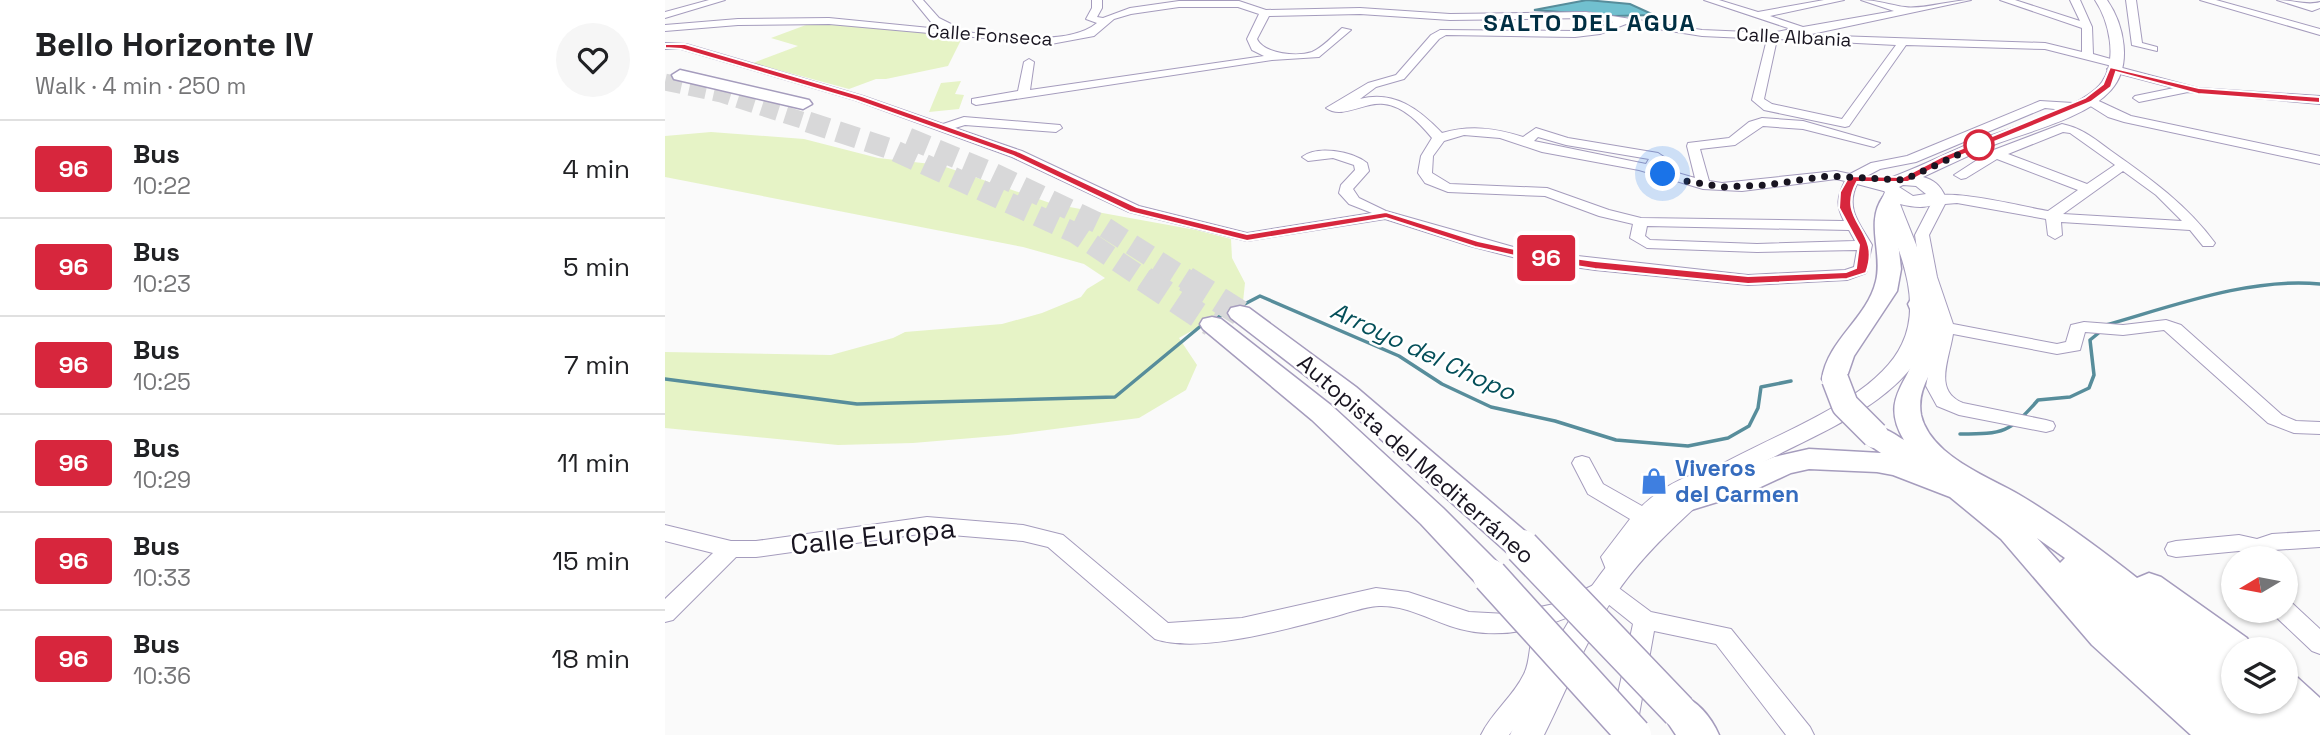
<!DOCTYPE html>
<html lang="en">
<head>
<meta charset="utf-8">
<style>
	:root { --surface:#fff; --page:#f6f6f6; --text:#202124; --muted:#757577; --line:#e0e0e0 }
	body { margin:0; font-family:"Space Grotesk",sans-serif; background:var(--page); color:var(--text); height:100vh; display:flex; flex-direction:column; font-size:26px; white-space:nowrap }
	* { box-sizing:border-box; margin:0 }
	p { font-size:23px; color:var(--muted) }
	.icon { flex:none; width:38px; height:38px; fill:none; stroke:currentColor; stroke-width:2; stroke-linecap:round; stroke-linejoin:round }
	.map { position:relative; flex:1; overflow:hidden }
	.details { display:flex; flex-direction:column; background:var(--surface); width:665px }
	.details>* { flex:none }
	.badge { padding:0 14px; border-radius:5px; font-size:24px; line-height:46px }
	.needle { width:46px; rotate:260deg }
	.controls { position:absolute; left:1556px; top:546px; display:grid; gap:14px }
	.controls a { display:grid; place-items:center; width:77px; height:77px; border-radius:50%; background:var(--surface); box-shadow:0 2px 5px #0004; font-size:35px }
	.you { position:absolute; width:35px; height:35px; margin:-18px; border:5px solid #fff; border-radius:50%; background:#1a73e8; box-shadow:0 0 0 10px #1a73e833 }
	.map>.badge { position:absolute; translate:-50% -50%; box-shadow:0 0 0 4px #fff }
	.round { display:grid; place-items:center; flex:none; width:74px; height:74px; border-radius:37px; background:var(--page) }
	.headline { display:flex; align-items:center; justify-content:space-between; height:119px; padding:0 35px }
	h1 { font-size:33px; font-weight:700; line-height:52px }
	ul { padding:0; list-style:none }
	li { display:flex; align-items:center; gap:21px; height:98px; padding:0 35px; border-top:2px solid var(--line) }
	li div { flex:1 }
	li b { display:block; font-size:26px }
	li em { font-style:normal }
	li .badge { min-width:77px; font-weight:700; text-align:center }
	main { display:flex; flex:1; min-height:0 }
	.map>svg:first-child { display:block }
	.green { fill:#e6f3c6 }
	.water { fill:#71c0cf; stroke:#578d9b; stroke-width:2 }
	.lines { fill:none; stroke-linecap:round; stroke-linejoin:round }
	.stream { stroke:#578d9b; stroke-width:3.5 }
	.highway-tunnel-far2 { stroke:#d8d8d9; stroke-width:17; stroke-dasharray:17 8; stroke-linecap:butt }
	.highway-tunnel-far1 { stroke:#d8d8d9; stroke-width:21; stroke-dasharray:21 10; stroke-linecap:butt }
	.highway-tunnel { stroke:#d8d8d9; stroke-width:26; stroke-dasharray:26 13; stroke-linecap:butt }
	.minor-casing { stroke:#a59cbd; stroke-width:2 }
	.major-casing { stroke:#a59cbd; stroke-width:2 }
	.highway-casing { stroke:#a59cbd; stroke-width:3 }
	.minor { fill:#fff; fill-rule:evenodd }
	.major { fill:#fff; fill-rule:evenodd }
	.highway { fill:#fff; fill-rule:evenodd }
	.highway-bridge-far1-casing { stroke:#a59cbd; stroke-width:29; stroke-linecap:butt }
	.highway-bridge-casing { stroke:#a59cbd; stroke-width:37; stroke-linecap:butt }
	.highway-bridge-far1 { stroke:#fff; stroke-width:26 }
	.highway-bridge { stroke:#fff; stroke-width:34 }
	.line { fill:#d7263d; stroke:#fff; stroke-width:2 }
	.walk { stroke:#191521; stroke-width:7; stroke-dasharray:0 12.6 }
	.stop-dot { fill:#fff; stroke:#d7263d; stroke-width:3.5 }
	.labels { text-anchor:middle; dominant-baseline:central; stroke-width:5; stroke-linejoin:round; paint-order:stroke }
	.far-street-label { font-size:19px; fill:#191521; stroke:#fff }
	.street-label { font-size:23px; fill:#191521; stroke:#fff }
	.shop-label { font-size:23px; font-weight:bold; fill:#366cbe; stroke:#fff; text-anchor:start }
	.far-district-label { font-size:24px; font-weight:bold; letter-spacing:2px; fill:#002f43; stroke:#fff }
	.water-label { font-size:24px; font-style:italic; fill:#044f59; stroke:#fff }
	.near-street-label { font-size:28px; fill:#191521; stroke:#fff }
</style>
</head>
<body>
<main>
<section class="details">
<div class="headline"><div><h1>Bello Horizonte IV</h1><p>Walk · 4 min · 250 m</p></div><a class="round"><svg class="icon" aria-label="heart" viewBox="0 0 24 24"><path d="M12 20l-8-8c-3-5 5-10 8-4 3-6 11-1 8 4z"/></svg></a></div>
<ul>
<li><span class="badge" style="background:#d7263d;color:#fff">96</span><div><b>Bus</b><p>10:22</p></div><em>4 min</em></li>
<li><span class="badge" style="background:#d7263d;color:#fff">96</span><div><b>Bus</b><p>10:23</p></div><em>5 min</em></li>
<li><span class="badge" style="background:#d7263d;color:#fff">96</span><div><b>Bus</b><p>10:25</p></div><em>7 min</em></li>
<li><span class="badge" style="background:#d7263d;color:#fff">96</span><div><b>Bus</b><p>10:29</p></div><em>11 min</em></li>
<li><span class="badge" style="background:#d7263d;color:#fff">96</span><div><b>Bus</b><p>10:33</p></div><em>15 min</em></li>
<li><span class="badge" style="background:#d7263d;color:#fff">96</span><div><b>Bus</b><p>10:36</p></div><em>18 min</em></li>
</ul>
</section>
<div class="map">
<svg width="1655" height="735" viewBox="0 0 1655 735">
	<rect width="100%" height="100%" fill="#fafafa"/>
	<path class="green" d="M149,22L298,36L283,66L221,79H211L184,89L88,63L133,46L106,38Z
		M296,81L290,94L299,95L294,109L264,112L276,83Z
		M46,132L139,139L213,158L275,165L388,204L531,230L566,239L567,258L580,283L578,302L514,338L532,365L521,390L474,418L343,435L248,443L173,445L0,428V352L166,355L228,338L240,332L337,324L377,313L416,297L422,289L440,278L419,264L358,247L0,177V136Z"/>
	<path class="water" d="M922,0L965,4L989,15L949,16L869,10Z"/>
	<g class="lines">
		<path class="stream" d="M572,308L595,296L734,356L777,384L826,407L890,421L951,440L1023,446L1063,438L1084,426L1093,408L1096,387L1126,381
			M547,320L566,311
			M1441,325C1508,306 1586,277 1655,284
			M0,379L192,404L450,397L537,325
			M1295,434C1339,434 1344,433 1373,400L1405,397L1424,388L1429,375L1425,340L1436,331"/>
		<path class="highway-tunnel-far2" d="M0,82L56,94L149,124"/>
		<path class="highway-tunnel-far1" d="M143,122L226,149L410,233L482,281
			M243,138L328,173L433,223L524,281"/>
		<path class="highway-tunnel" d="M479,279L547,324
			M521,279L575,313"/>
		<defs>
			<path id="minor" d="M44,0H60L0,18V12Z
				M248,0H258L274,18L286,24L284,30C324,34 400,49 432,23L421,19L427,8V0H437V8L432,17L438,18L465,8L514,1H574L601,10L695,8L785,14L921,12L1037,30L1107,33L1126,29L1039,0H1054L1093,12L1159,0H1179L1105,16L1138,27L1229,11L1196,0C1212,0 1225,5 1240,7C1256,10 1286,0 1306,0L1142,35L1380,43L1417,52V28L1335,0H1350L1415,21L1405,0H1415L1427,27L1428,54L1453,61L1454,63L1450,66L1533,88L1655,96V104L1523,92L1474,102L1468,98L1470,96L1509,88L1444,71L1442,69L1447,66L1380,49L1241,45L1184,126L1180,127L1099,110L1087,100L1102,39L1037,36L961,24L935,34L910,37L781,35L774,39L739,79L711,87L695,99C729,90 754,109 777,133C805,125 830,128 858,137L871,128L903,138L993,153L999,157L992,167L1030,178L1022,146L1023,143L1064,138L1084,122L1097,118L1138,121L1215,143L1209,147L1138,129L1098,126L1070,145L1035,149L1044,181L1057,183L1171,171L1185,174L1206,163L1242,156L1375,101L1408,103L1414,107L1408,111L1380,108L1251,162L1215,169L1198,178L1231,186L1233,189L1226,193L1192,184C1180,209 1195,224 1207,245L1201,273L1182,280L1083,285L930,270L859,260L805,246L720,219L582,241L464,212L347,157L190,100L16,49H0V43L21,44L198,96L278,124L299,117L395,125L397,128L391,132L300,125L290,128L357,151L474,206L582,233L707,213L684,204L674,193L676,185L690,170L689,165L668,158L643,161L637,157C652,145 687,151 702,163L704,171L688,189L694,198L721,211L859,250L1083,275L1180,270L1189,267L1192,250L1092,252L982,248L965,238L968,224L934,216L880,196L783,192L760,183L753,173L756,156L767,138C755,124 739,106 719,104C700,101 677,120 661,108L703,83L731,75L766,35L775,30L910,31L929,29L948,22L921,18L785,20L695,14L604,16L592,39C599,54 632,57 647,52C657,48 669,35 677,28L686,30L654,57L607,60L311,105L307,103V99L353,91L359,62L364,59L369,62L365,90L599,56L587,50L582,39L594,14L573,7H514L466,14L449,19L429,36L386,44L164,24L73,25L0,31V25L73,19L164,18L275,29L276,27L266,22ZM1112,39L1231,45L1177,119L1107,104L1099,99ZM799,135L835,138L877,152L974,170L1038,189L1077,191L1171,179L1180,181C1172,197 1171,206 1179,221L976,218L944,210L882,188L785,184L767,173L768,156L779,141ZM873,137L901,145L984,159L981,164L869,141ZM982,226L1184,230L1190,241L1092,244L985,240L980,236Z
				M1461,0H1471L1477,43L1492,47V51L1467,45Z
				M1535,0H1551L1655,29V35Z
				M1612,0C1627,0 1642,6 1655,2V8L1647,11Z
				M1423,96L1466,116L1655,156V164L1459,122L1443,117L1419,102L1417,100Z
				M1397,124C1418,128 1432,141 1449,153C1486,179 1522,205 1550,243L1548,246H1538L1525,230L1396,222L1397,235L1390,239L1383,235L1381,219L1292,203L1280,204L1264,235L1272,277L1288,324L1392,344L1401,342L1406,325L1419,322L1458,325L1501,320L1516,325L1617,415L1631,421L1655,422V434L1629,433L1603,423L1499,330L1458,335L1420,332L1415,350L1392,354L1288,334C1284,360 1268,391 1298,403L1381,420L1388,422L1390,426L1388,430L1381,432L1294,415L1272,406L1261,386L1272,331L1259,329L1257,325L1259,321H1270L1256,277L1250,235L1266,204L1259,200C1277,185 1358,207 1383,211L1413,190L1332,159L1301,178L1296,179L1289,175L1326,151ZM1398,132L1405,133L1450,165L1422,184L1343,154ZM1458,171L1491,195L1517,221L1398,214Z
				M917,456L924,458L938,484L977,506C995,489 1030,466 1056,474L1059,479L1056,484C1006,499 989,516 958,558L964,573L961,579L953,582L945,579L936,557L965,519L923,494L907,463L910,458Z
				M262,517L358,525L398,535L503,623L577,618L711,588L743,592L804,612L842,614L889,604L939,580L947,583L986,612L1066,629L1145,727L1149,735H1121L1051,644L989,631L972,726L968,734H950L946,726L968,624L938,600C892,626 837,644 785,626C762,618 739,605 714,606C699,607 682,613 668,617C621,629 535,654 490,639L383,547L358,541L262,533L91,557H71L8,620L0,622V599L48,553L0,541V525L66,541H91Z
				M1655,531V547L1609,550L1603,553L1602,558H1580L1581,553L1574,551L1511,557L1503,555L1500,549L1503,543L1511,541L1574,535L1592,539L1607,534Z
				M1620,602L1628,604L1655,629V654L1647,651L1612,618L1609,611H1620Z
				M878,627L886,630C903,665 864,709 844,735H816C827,712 848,697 859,674C866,660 863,644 870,630Z"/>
			<path id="major" d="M1430,0H1442C1459,24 1468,66 1446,90C1421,118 1365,131 1331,144C1306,154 1282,166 1258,177C1269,180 1275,185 1280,196C1269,210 1251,208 1235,204C1247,236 1264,270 1267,305C1272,392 1153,432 1093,465C1068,478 1044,494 1023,514C996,539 969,566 949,597C921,640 902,689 879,735H845C888,641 938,549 1022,486C1079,442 1207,409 1237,344C1259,298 1231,245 1216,201L1220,192L1216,187L1222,179C1250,169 1278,155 1306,143C1338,129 1418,109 1437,82C1453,59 1444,21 1430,0ZM1238,185L1251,186L1261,194L1248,196L1234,187Z"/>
			<path id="highway" d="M15,70L144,100L147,104L138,109L9,79L7,75Z
				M1225,195L1232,197L1235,201L1231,223L1236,269L1232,291L1189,356L1179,385L1170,387L1161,385L1157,379C1163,339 1202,319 1211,281C1218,253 1200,222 1218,197Z
				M1255,297L1264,299C1302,355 1248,370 1256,415C1259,429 1269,441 1279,450C1301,469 1328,480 1353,494C1395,519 1434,548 1472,578L1484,573L1496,577L1582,638L1588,649H1568V702H1620V673L1633,678L1655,698V735H1526L1427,645L1336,539L1285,497L1228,475L1212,472L1144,469L1126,473L1085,492L1023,511L1012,508L1008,500L1012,492L1063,476L1109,457L1144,449L1216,453L1200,442L1196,435L1200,428C1216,424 1226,432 1239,440C1212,395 1250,381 1253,341C1254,327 1248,316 1243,304L1246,299ZM1372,538L1400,558L1395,563Z
				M575,306L584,308L691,387L868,538L873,547L868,556L857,559L846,556L671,399L566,318L563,313L566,308Z
				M547,317L556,319L667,406L778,508L837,567L841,576L837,585L825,589L813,585L756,524L647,420L538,329L535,324L538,319Z
				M1014,694C1033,701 1046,717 1054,735H1011L995,711L1001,699Z"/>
		</defs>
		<use href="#minor" class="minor-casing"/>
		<use href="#major" class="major-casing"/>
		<use href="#highway" class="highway-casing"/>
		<use href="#minor" class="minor"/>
		<use href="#major" class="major"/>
		<use href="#highway" class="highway"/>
		<defs>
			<path id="highway-bridge-far1" d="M1170,379L1180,405L1210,435"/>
			<path id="highway-bridge" d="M857,547L1014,711
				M825,576L969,735"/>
		</defs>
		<use href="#highway-bridge-far1" class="highway-bridge-far1-casing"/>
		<use href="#highway-bridge" class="highway-bridge-casing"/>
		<use href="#highway-bridge-far1" class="highway-bridge-far1"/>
		<use href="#highway-bridge" class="highway-bridge"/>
	</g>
	<path class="line" d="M0,44H20L197,96L355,152L472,207L582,234L721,212L813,241L859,251L930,261L1083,276L1181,272L1191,268L1194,245L1174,208L1175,192L1184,176L1238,177L1276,157L1420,98L1438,84L1445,67L1534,88L1655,97V103L1533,94L1451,72L1446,87L1426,102L1283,161L1243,182H1192C1170,222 1218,229 1201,273L1182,279L1083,284L930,269L859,258L810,247L721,218L582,241L465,212L348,156L190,100L16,49L0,48Z"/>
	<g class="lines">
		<path class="walk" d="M998,174L1020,181L1057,187L1101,185L1163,176L1239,180L1314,145"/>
	</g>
	<defs>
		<symbol id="shop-bare" viewBox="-9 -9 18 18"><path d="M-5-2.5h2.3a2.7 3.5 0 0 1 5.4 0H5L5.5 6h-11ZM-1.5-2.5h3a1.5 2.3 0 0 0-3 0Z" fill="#3f7fe0" stroke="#fff" stroke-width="2.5" paint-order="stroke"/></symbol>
	</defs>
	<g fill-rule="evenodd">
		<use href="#shop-bare" x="970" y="462" width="38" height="38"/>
	</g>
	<circle class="stop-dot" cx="1314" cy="145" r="14"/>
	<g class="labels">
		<g class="far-street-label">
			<text transform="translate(325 35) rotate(4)">Calle Fonseca</text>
			<text transform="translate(1129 37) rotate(3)">Calle Albania</text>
		</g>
		<g class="street-label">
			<text transform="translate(751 459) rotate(41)">Autopista del Mediterráneo</text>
		</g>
		<g class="shop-label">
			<text x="1010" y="468">Viveros<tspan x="1010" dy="26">del Carmen</tspan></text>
		</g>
		<g class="far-district-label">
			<text x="925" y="22">SALTO DEL AGUA</text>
		</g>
		<g class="water-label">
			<text transform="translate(758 351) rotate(25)">Arroyo del Chopo</text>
		</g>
		<g class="near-street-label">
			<text transform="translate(208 536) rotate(-6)">Calle Europa</text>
		</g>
	</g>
</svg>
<div class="controls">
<a><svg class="needle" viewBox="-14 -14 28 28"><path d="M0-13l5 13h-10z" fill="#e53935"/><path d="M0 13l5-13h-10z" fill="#757577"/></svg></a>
<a><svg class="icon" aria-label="layers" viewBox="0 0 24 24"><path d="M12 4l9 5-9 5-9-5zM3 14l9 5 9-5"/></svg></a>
</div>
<div class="you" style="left:998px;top:174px"></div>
<b class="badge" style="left:881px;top:258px;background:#d7263d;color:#fff">96</b>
</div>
</main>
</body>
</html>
